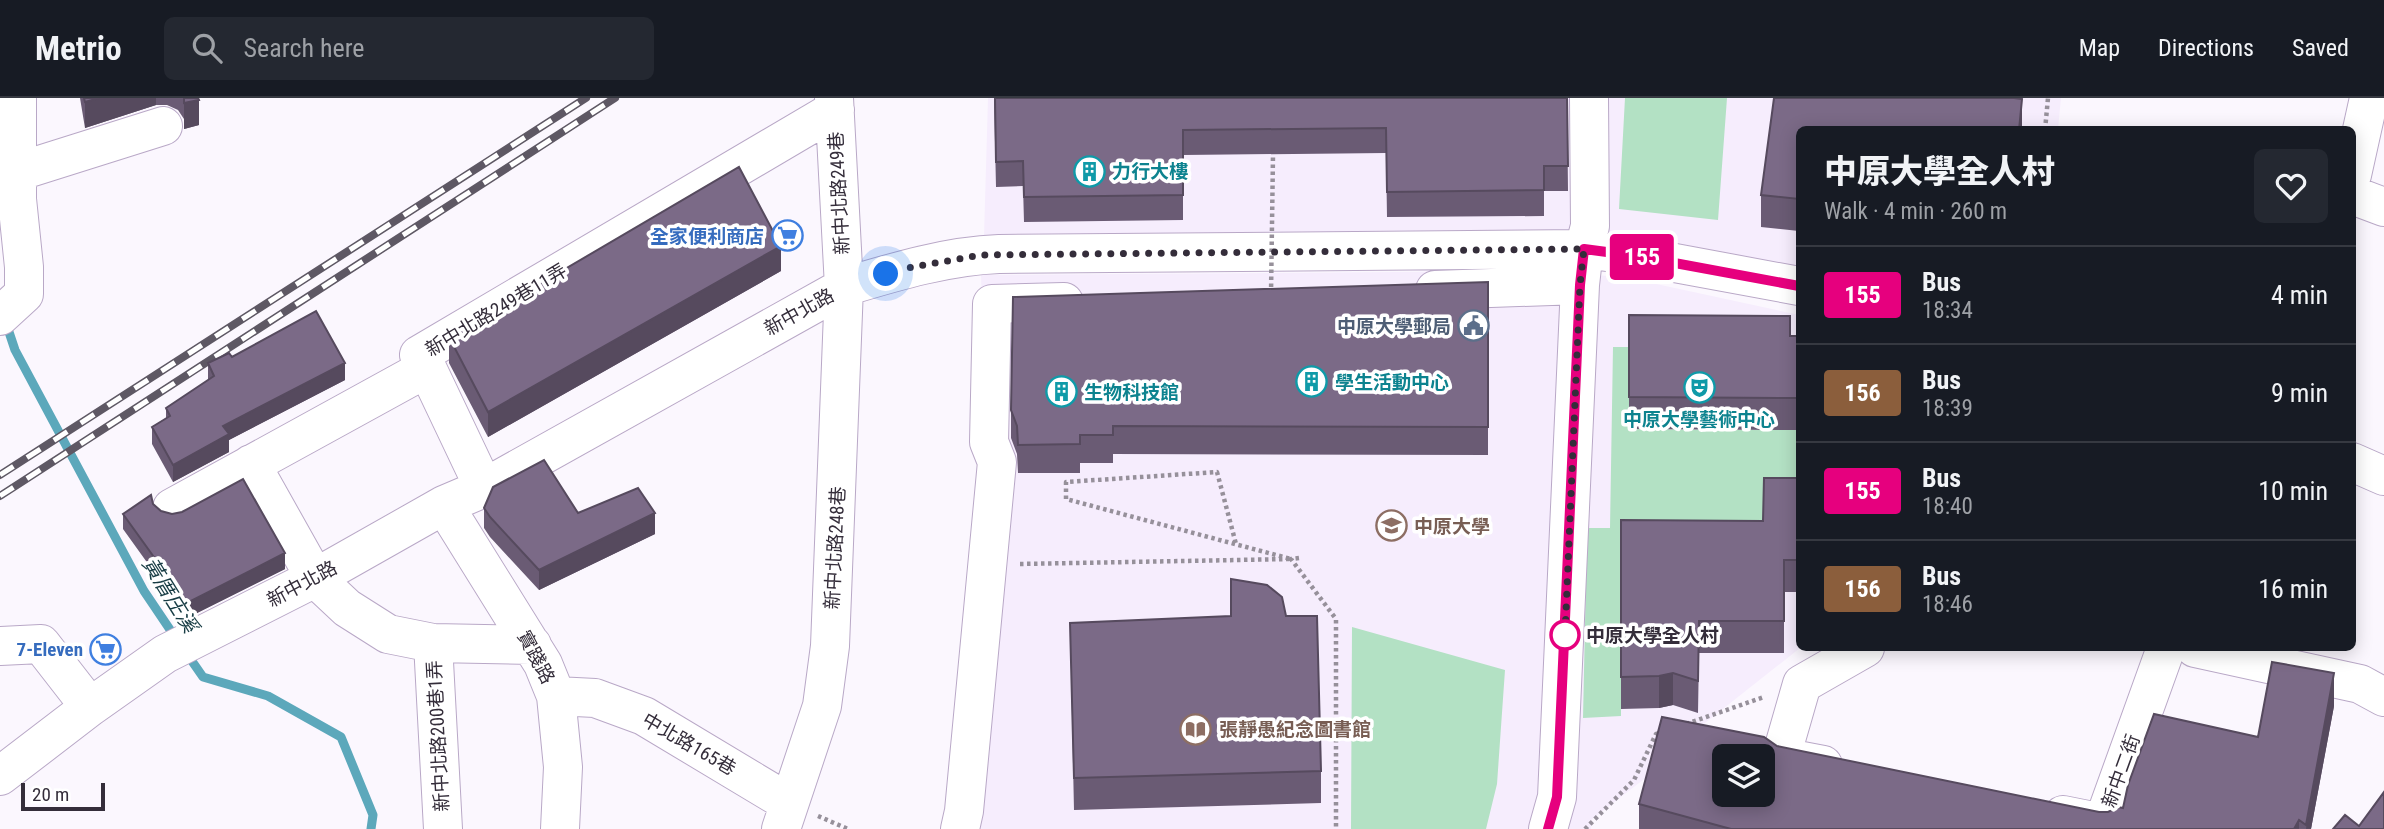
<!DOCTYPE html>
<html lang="en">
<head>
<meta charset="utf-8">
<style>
	:root { --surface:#171b24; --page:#242831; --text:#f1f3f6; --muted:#9ea1a6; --line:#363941 }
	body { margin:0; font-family:"Roboto Condensed","Noto Sans TC",sans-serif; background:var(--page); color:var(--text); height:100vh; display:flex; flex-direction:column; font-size:26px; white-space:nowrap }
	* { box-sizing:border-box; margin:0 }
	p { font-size:23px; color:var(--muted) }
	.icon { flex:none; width:38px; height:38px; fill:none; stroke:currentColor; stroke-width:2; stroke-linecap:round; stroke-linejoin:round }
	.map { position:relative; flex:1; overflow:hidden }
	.side { position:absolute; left:1796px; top:28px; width:560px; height:525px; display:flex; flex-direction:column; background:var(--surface); border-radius:10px; box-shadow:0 4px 18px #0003 }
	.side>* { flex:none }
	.badge { padding:0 14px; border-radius:5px; font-size:24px; line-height:46px }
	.fabs { position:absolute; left:1712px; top:646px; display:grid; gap:14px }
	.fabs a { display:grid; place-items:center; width:63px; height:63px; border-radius:10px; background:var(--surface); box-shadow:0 4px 18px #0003; font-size:35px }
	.scale { position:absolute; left:21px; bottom:18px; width:84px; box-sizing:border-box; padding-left:7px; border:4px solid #342d3a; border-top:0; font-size:19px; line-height:24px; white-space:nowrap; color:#342d3a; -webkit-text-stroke:5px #fff; paint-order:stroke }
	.you { position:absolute; width:35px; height:35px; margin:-18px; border:5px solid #fff; border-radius:50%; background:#1a73e8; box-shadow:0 0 0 10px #1a73e833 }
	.map>.badge { position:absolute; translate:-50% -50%; box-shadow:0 0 0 4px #fff }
	.round { display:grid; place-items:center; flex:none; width:74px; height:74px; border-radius:10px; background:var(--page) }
	.summary { display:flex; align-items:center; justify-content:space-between; height:119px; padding:0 28px }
	h1 { font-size:33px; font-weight:800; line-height:52px }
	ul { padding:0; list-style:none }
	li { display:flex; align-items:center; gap:21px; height:98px; padding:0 28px; border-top:2px solid var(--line) }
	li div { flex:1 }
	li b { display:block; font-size:26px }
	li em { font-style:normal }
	li .badge { min-width:77px; font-weight:700; text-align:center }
	header { display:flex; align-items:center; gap:42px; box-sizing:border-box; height:98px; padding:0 35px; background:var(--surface); border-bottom:2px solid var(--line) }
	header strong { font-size:33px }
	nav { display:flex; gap:38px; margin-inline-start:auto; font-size:24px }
	.search { width:490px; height:63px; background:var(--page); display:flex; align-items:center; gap:18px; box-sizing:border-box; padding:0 24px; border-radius:10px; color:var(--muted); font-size:26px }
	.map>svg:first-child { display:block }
	.built { fill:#f6edfd }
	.green { fill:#b3e1c4 }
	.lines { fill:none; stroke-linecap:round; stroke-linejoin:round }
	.stream { stroke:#5ca8bb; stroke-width:9 }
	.minor-casing { stroke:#b9a8c7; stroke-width:40 }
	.path { stroke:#96909a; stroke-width:4.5; stroke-dasharray:3.5 3.5; stroke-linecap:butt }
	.minor { stroke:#fff; stroke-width:38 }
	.rail-casing { stroke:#5e5864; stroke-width:8 }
	.rail { stroke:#fff; stroke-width:5; stroke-dasharray:16; stroke-linecap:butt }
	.path-bridge { stroke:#96909a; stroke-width:4.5; stroke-dasharray:3.5 3.5; stroke-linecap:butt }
	.wall { fill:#6a5b74 }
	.shaded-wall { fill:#564a5e }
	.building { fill:#7b6a87; stroke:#564a5e; stroke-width:2; fill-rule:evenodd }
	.line-casing { stroke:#fff; stroke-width:16 }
	.line { stroke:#e6007e; stroke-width:10 }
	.walk { stroke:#342d3a; stroke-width:7; stroke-dasharray:0 12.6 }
	.stop-dot { fill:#fff; stroke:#e6007e; stroke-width:3.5 }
	.labels { text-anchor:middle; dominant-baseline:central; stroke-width:7; stroke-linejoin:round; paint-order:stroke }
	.culture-label { font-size:19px; font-weight:bold; fill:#0d838f; stroke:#fff; text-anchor:start }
	.street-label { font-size:19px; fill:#342d3a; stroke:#fff }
	.shop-label { font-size:19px; font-weight:bold; fill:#366cbe; stroke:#fff; text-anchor:end }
	.service-label { font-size:19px; font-weight:bold; fill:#4e5e75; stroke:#fff; text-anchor:end }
	.education-label { font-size:19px; font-weight:bold; fill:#785e54; stroke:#fff; text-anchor:start }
	.stop-label { font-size:19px; font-weight:bold; fill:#342d3a; stroke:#fff; text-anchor:start }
	.water-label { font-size:21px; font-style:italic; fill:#173c44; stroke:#fff }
</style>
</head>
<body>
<header>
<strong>Metrio</strong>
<div class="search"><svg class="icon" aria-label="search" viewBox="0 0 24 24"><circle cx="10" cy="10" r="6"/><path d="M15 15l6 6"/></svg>Search here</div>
<nav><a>Map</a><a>Directions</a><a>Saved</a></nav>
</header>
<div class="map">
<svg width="2384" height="731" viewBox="0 0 2384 731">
	<rect width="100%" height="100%" fill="#fbf7fe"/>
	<path class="built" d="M988,0H2061L2058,31L1799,32V178L984,138Z
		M1532,173L1624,179L1799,217L1800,550L1676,648L1643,682L1591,722V731H945L987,371L981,177Z"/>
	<path class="green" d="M1625,0H1727L1718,122L1619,111Z
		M1613,249H1629V331L1799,332V412L1763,455L1621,454V618L1583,620L1587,430H1610Z
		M1352,529L1505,572L1497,686L1486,731H1351Z"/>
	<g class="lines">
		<path class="stream" d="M6,225L15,252L144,493L177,542
			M187,556L203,579L268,598L341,639L373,717L371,731"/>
		<defs>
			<path id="minor" d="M17,74L163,28
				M2352,77L2369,0
				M2352,97L2384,109
				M1435,192L1580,187
				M0,218L24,196V169L17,101V0
				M427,270L484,390
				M2352,364L2384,378
				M251,366L315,480L347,510L388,536L433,545L532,547
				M444,407L543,566L556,598L563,669L560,731
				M172,410L427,270L419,257L835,12
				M433,545L443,731
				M0,548L41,546L90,609
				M2195,550L2360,586L2384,599
				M556,598L595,600L644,618L789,705
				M1823,667L1781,659L1802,586L1865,550
				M0,678L90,609L165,556L315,480L444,407L484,390L844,189C894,174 946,158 999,156L1584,151L1637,158L1799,188
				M2063,717L2103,725L2166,550
				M781,731L822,608L830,548L844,189L834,0
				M960,731L964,713L997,364L989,344L992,206L1064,204
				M1548,731L1557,699L1580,187L1584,151L1590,128L1589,0"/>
		</defs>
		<use href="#minor" class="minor-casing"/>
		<path class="path" d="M2045,32L2048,0
			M1299,460L1291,461L1336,521V731
			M1020,466L1291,461L1066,401V384L1217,374L1236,446
			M1686,626L1764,599
			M818,718L848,731
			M1585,731L1634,682L1656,636L1661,635"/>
		<use href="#minor" class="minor"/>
		<defs>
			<path id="rail" d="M0,377L586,0
				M0,398L615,0"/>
		</defs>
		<use href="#rail" class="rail-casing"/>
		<use href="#rail" class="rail"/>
		<path class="path-bridge" d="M1271,196L1273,57"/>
	</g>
	<path class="wall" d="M80,0H198L199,27L184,31V21L178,12L167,7H156L85,30Z
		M994,0H1567L1568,93H1544V118L1387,119L1386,55L1183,57V122L1024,124L1023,88L996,89Z
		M1774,0L2022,1V32H1799V133L1761,129V97Z
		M781,173L488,339L449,265V239Z
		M1488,184V357L1113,356V365H1080V375H1018L1017,356L1011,340V312Z
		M1629,217L1790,238H1799V332L1629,331Z
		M232,259L345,282L229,342V354L173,384L152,346V329L166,320V310L208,282V265Z
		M1799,380V494H1784V555H1699L1698,615L1673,607L1659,610L1621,611V422L1763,423Z
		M153,406L161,413L285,471L187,520L123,431V416Z
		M484,410L578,415L655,436L539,492L490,439L484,430Z
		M1231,481L1321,673V705L1074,712L1070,525L1231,518Z
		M2334,608L2311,731H1639V706L1777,648L2099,714H2108L2123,710L2258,639Z"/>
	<path class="shaded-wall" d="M99,0H156V7L85,30V4Z
		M2022,1V32H2019Z
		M199,2V27L184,31V5Z
		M781,148V173L488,339V314Z
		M345,265V282L229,342V354L173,384V367L223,328Z
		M655,415V436L539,492V472Z
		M285,455V471L187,520V505Z
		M1673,575V607L1659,610V578Z
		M2334,575V608L2311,731H2306Z
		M2299,722V731H2294Z"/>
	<path class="building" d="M84,0H99L85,4Z
		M184,0H198L199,2L184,5Z
		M995,0H1567L1568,68H1544V92L1387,94L1386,30L1183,32V97L1024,99L1023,63L996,64Z
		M1774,0H2014L2022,1L2019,32H1799V101L1761,97Z
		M739,69L781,148L488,314L449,239Z
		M1488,184V329L1113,328V337H1080V346L1018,347L1017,328L1011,312L1013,199Z
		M316,213L345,265L223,328L229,336L173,367L152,329L170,318L166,310L214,278L208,265L229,255L232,259Z
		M1629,217L1790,218V238H1799V300L1629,299Z
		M544,362L578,415L638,390L655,415L539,472L490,419L484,410L493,389Z
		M1764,380H1799V462H1784V523H1699L1698,583L1673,575L1659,578L1621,579V422L1763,423Z
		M243,381L285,455L187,505L123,416L151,397L153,406L161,413L172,416L182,414Z
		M1231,481L1267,487L1282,499L1286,518H1317L1321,673L1074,680L1070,525L1231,518Z
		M2272,564L2334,575L2306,727L2299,722L2294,731H1731L1639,706L1662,619L1764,639L1777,648L2099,714H2108L2118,709L2123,710L2128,687L2154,616L2258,639ZM1724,658H1762V696H1724Z
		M2384,694V731H2333L2345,717L2359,728Z"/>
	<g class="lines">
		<defs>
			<path id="line" d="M1548,731L1557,699L1580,187L1584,151L1637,158L1799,188"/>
		</defs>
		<use href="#line" class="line-casing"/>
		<use href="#line" class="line"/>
		<path class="walk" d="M886,176L907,170L981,157L1584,151L1580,187L1565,537"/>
	</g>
	<defs>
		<symbol id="building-ring" viewBox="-11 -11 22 22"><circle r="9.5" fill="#fff" stroke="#0f9aa8" stroke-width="1.5"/><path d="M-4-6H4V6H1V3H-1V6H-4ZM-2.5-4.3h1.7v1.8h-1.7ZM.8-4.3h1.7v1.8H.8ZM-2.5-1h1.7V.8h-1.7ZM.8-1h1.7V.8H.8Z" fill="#0f9aa8"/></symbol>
		<symbol id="supermarket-ring" viewBox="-11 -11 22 22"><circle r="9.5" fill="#fff" stroke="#3f7fe0" stroke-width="1.5"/><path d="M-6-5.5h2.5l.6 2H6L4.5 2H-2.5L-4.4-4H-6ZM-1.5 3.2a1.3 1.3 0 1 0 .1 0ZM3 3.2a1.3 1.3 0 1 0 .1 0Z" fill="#3f7fe0"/></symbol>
		<symbol id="civic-ring" viewBox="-11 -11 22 22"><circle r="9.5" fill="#fff" stroke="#5c6f8a" stroke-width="1.5"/><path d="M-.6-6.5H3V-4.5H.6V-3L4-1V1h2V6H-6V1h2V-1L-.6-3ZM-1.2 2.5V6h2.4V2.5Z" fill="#5c6f8a"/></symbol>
		<symbol id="theatre-ring" viewBox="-11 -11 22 22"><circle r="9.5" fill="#fff" stroke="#0f9aa8" stroke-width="1.5"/><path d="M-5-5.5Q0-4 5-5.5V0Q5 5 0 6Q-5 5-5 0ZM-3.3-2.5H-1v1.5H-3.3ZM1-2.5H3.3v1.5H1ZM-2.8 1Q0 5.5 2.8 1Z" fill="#0f9aa8"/></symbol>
		<symbol id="university-ring" viewBox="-11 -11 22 22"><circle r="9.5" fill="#fff" stroke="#8d6e63" stroke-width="1.5"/><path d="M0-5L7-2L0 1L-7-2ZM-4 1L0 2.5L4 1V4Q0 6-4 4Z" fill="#8d6e63"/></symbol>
		<symbol id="library-ring" viewBox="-11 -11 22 22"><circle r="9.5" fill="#fff" stroke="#8d6e63" stroke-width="1.5"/><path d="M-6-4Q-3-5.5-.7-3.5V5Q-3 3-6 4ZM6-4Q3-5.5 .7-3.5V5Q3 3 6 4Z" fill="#8d6e63"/></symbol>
	</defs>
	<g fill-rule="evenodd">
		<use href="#building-ring" x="1072" y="56" width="35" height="35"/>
		<use href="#supermarket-ring" x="770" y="120" width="35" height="35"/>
		<use href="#civic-ring" x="1456" y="210" width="35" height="35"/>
		<use href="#building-ring" x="1294" y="266" width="35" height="35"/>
		<use href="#theatre-ring" x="1682" y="272" width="35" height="35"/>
		<use href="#building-ring" x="1044" y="276" width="35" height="35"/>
		<use href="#university-ring" x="1374" y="410" width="35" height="35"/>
		<use href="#supermarket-ring" x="88" y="534" width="35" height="35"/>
		<use href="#library-ring" x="1178" y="614" width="35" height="35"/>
	</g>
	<circle class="stop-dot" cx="1565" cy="537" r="14"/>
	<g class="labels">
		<g class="culture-label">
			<text x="1112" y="73">力行大樓</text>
			<text x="1335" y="284">學生活動中心</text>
			<text x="1084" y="294">生物科技館</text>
			<text x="1699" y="321" text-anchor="middle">中原大學藝術中心</text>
		</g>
		<g class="street-label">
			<text transform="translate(839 95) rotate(-93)">新中北路249巷</text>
			<text transform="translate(496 212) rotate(-31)">新中北路249巷11弄</text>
			<text transform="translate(799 214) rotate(-29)">新中北路</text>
			<text transform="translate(835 450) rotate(-87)">新中北路248巷</text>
			<text transform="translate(302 486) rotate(-28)">新中北路</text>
			<text transform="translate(536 559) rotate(62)">實踐路</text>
			<text transform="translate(438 638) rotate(-93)">新中北路200巷1弄</text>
			<text transform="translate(689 646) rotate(30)">中北路165巷</text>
			<text transform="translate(2121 673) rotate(-70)">新中二街</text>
		</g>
		<g class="shop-label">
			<text x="764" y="138">全家便利商店</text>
			<text x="83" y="551">7-Eleven</text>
		</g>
		<g class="service-label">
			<text x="1451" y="228">中原大學郵局</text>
		</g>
		<g class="education-label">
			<text x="1414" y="428">中原大學</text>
			<text x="1219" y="631">張靜愚紀念圖書館</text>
		</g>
		<g class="stop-label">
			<text x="1586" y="537">中原大學全人村</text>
		</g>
		<g class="water-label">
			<text transform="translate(170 497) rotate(58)">黃厝庄溪</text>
		</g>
	</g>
</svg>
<div class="fabs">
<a><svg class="icon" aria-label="layers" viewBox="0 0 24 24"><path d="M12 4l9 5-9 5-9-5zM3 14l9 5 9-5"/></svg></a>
</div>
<div class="scale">20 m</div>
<div class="you" style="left:886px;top:176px"></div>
<b class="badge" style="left:1642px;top:159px;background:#e6007e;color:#fff">155</b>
<section class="side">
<div class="summary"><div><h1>中原大學全人村</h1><p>Walk · 4 min · 260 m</p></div><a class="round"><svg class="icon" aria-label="heart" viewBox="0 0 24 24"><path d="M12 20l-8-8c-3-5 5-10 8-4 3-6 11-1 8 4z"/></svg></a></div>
<ul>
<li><span class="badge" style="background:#e6007e;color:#fff">155</span><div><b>Bus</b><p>18:34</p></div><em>4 min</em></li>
<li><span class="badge" style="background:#8b5e3c;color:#fff">156</span><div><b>Bus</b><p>18:39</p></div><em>9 min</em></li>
<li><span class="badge" style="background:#e6007e;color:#fff">155</span><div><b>Bus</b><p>18:40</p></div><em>10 min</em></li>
<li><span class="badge" style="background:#8b5e3c;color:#fff">156</span><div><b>Bus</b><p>18:46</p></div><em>16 min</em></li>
</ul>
</section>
</div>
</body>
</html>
